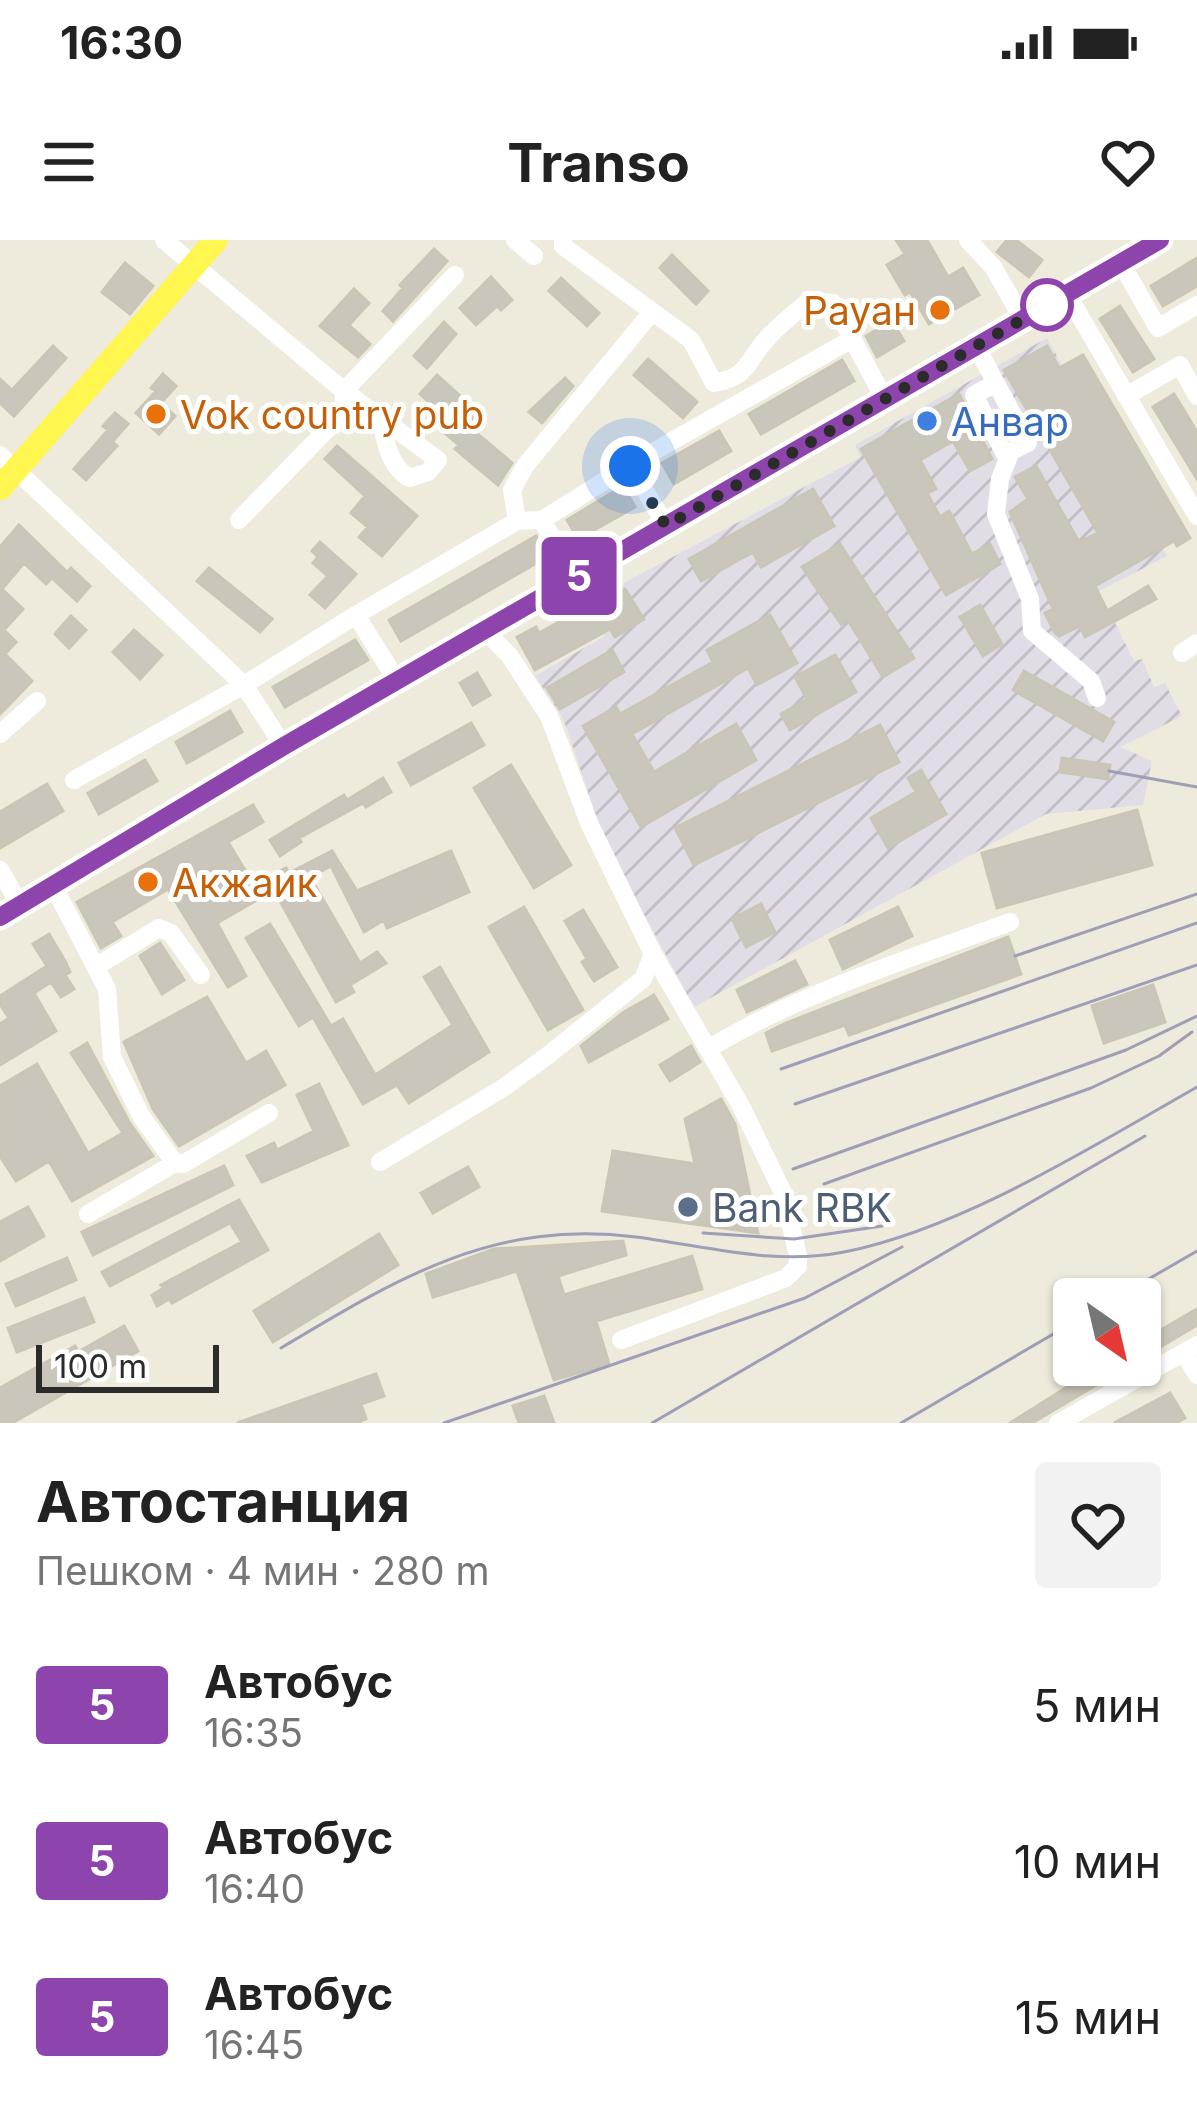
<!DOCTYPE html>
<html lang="ru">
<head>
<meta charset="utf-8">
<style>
	:root { --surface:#fff; --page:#f2f2f2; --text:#222; --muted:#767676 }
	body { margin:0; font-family:Inter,sans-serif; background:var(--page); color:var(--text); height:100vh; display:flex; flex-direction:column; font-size:45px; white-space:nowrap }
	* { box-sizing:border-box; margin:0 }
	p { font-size:39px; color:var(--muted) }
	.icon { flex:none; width:66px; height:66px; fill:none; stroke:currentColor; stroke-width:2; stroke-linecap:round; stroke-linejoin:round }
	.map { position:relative; height:1183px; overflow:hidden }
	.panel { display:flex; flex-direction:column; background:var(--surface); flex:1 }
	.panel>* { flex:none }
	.badge { padding:0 24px; border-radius:9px; font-size:42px; line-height:78px }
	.needle { width:78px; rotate:146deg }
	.tools { position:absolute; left:1053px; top:1038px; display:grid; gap:24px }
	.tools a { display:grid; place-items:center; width:108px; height:108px; border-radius:12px; background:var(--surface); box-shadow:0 3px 9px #0004; font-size:60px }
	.scale { position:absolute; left:36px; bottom:30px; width:183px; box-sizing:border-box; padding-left:12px; border:6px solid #2b2b2b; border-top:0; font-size:33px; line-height:42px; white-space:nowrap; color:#2b2b2b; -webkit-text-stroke:9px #fff; paint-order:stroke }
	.you { position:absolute; width:60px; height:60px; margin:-30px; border:9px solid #fff; border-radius:50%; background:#1a73e8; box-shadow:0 0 0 18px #1a73e833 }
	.map>.badge { position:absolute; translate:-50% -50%; box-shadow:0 0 0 6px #fff }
	.round { display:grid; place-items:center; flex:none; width:126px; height:126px; border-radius:12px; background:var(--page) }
	.summary { display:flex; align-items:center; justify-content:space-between; height:204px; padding:0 36px }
	h1 { font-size:57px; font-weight:700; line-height:90px }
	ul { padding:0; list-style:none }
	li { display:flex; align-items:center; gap:36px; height:156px; padding:0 36px }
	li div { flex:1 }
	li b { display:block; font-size:45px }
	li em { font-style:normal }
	li .badge { min-width:132px; font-weight:700; text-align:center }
	.status { display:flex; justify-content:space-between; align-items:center; height:84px; padding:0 60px; background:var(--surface); direction:ltr }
	.status svg { height:33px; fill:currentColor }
	header { display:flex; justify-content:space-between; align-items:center; height:156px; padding:0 36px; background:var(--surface); font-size:54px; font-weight:700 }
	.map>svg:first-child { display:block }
	.industrial { fill:url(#industrial-furrows) }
	.building { fill:#cac6bb; stroke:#cac6b5; stroke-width:3 }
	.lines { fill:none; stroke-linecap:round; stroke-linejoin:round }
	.minor { stroke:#fff; stroke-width:18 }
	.major { stroke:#fff650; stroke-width:24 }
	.rail { stroke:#9f9eb7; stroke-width:3 }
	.line-casing { stroke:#fff; stroke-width:27 }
	.line { stroke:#8e44ad; stroke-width:18 }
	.walk { stroke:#2b2b2b; stroke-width:12; stroke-dasharray:0 21.6 }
	.stop-dot { fill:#fff; stroke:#8e44ad; stroke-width:6 }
	.food-dot { fill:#e8710a; stroke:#fff; stroke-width:4.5 }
	.shop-dot { fill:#3f7fe0; stroke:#fff; stroke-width:4.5 }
	.service-dot { fill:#5c6f8a; stroke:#fff; stroke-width:4.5 }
	.labels { text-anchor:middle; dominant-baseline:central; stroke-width:10; stroke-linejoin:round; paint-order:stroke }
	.food-label { font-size:39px; fill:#c56008; stroke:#fff; text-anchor:start }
	.shop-label { font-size:39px; fill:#366cbe; stroke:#fff; text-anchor:start }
	.service-label { font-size:39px; fill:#4e5e75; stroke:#fff; text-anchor:start }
</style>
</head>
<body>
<div class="status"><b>16:30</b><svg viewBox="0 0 49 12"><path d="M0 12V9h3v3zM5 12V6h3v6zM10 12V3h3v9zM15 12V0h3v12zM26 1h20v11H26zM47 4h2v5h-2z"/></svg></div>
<header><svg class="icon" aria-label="menu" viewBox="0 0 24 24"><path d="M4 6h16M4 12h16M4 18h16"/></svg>Transo<svg class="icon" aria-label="heart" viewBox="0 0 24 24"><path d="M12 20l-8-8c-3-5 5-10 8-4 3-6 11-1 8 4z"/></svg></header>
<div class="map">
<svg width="1197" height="1183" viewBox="0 0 1197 1183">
	<defs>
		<pattern id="industrial-furrows" width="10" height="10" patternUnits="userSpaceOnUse" patternTransform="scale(3)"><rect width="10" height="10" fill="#e1dde6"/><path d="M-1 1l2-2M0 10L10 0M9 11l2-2" fill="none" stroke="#c1bec5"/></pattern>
	</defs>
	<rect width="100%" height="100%" fill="#eeeadc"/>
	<path class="industrial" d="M1047,98L1167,316L1099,351L1134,421L1142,419L1154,447L1165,443L1182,476L1120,507L1152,521L1143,565L1046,574L694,767L605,602L563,478L535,436L605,396L586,363L861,217L855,205Z"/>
	<path class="building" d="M896,0H927L948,37L963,28L979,55L929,84L910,52L905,55L887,25L905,14Z
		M1007,0H1016L1042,20L1029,37L997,12Z
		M434,9L447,21L393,81L383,71L403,48L400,45Z
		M672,15L708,51L696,64L660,28Z
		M1197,18V46L1163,66L1151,46Z
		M125,23L153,46L130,74L102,52Z
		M491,37L512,60L501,70L497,66L476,85L460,68Z
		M561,38L599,73L587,86L549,51Z
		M354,49L369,63L349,85L370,104L358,117L320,86Z
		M1120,66L1154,119L1133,132L1100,79Z
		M892,81L904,101L877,117L866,96Z
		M444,82L456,94L427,128L414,116Z
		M53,106L66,118L14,176L0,163V139L12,150Z
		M1047,106L1059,128L1083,115L1190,298L1177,306L1174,301L1095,346L1107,371L1148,346L1156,359L1085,397L1080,386L1059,396L1055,393L1045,373L1053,369L1010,272L1028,259L1015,237L1036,226L1079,302L1098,293L1004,130Z
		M648,119L697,162L683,178L634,135Z
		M842,120L854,141L761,194L749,174Z
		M163,134L176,146L161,163L175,176L159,194L136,173L156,151L151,148Z
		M437,135L468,163L463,168L475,178L468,186L512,223L498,245L455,209L459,205L445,193L453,184L420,154Z
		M565,138L573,146L542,183L529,172Z
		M959,154L992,219L970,231L953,201L920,220L936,249L927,253L940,277L949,271L972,314L990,304L1000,324L946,355L861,209Z
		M1174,154L1197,192V239L1153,167Z
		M115,173L128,184L112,202L117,206L86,240L74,229L108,190L103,186Z
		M719,191L731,211L674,244L662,223Z
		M337,206L417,276L382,316L359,297L368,287L351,273L365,256L325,219Z
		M623,246L635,267L578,299L567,280Z
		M813,249L834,286L761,327L753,312L701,341L689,319Z
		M19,285L67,332L71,328L90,346L77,361L52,338L46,344L24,323L2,349L23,369L4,390L16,402L5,414L32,441L0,474V307Z
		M536,296L547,317L401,401L389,380Z
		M320,302L356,334L325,368L310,355L328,336L313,323L318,317L312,311Z
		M840,304L914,418L883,437L848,380L841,384L802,327Z
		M209,328L272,379L260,392L197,341Z
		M625,349L644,379L615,397L610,389L535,430L517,397L536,387L539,393L581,370L584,374Z
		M980,365L1002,404L983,416L960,377Z
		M770,375L797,423L757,445L748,428L632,494L654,532L736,484L756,520L641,587L583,486L616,467L620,474L713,422L707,410Z
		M71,376L86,390L69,408L55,394Z
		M134,390L162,415L140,439L113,412Z
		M355,400L368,420L285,467L273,447Z
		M612,410L624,432L560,469L547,448Z
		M835,415L856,452L790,490L781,474L807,459L795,437Z
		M1024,431L1114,482L1103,501L1013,450Z
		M477,433L490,455L473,465L460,443Z
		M230,471L242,492L187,523L176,502Z
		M471,483L484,505L411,545L399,523Z
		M880,485L899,522L694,625L675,588Z
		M1062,518L1110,525L1108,539L1060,532Z
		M145,520L157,541L99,574L88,553Z
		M511,525L571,625L534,648L474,548Z
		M921,530L946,574L888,608L871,578L916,552L908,538Z
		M383,538L391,552L366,567L363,563L299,598L301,602L280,616L270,600L344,555L347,560Z
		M47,544L63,571L0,608V572Z
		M253,565L263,582L228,602L254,645L286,628L289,633L332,611L357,651L451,611L469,652L387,688L384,680L364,692L331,626L310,637L360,723L377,712L386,723L350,745L354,752L336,762L274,650L217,683L246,736L228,747L168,649L112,682L121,696L101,708L77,662Z
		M1137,570L1152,625L997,668L982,613Z
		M761,664L775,692L746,707L732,679Z
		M524,667L583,770L548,790L489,687Z
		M898,667L912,696L843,729L830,700Z
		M583,670L617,727L594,741L582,722L587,719L565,681Z
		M270,684L331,786L343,779L375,835L453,785L424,737L440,727L489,812L409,863L397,845L363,864L313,777L299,786L246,698Z
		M49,694L65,721L70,732L65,735L74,749L61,757L51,742L34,753L56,791L0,825V784L9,778L0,764V756L47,726L33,704Z
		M1008,697L1021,734L849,795L845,785L772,811L766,793L786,783Z
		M160,703L184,740L162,754L140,716Z
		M795,721L807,744L747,772L737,750Z
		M1153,745L1165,782L1104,803L1092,766Z
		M654,755L668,779L589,822L581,806L624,772Z
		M207,757L246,823L266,811L285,845L179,906L153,869L124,802Z
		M87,803L129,882L153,916L72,961L49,921L16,941L0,916V846L37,824L88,913L123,893L71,813Z
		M691,806L700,822L670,841L660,825Z
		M319,844L348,905L262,942L247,916L274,903L277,910L314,891L297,855Z
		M721,859L735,884L758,993L602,971L613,911L695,924L685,879Z
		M224,926L233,945L93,1015L82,992Z
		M468,927L479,947L433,973L421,953Z
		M239,960L268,1010L172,1063L169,1059L157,1066L152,1055L164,1048L161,1045L242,1002L230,983L110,1046L102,1032Z
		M28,967L44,996L0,1021V982Z
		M379,994L398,1025L273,1102L254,1071Z
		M623,1001L626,1015L558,1036L564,1055L692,1016L702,1049L596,1081L609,1124L554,1140L517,1031L433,1057L426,1034L494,1009Z
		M67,1018L76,1040L16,1066L6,1044Z
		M84,1058L94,1082L17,1112L8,1088Z
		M1197,1069V1085L1140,1119V1102Z
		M124,1086L138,1111L12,1183H0V1148L75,1106L78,1112Z
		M1102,1125H1130L1032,1183H1010Z
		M376,1134L384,1156L361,1164L366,1179L356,1183H237Z
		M1170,1153L1185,1178L1176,1183H1114Z
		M544,1156L554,1183H519L513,1166Z"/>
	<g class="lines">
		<path class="minor" d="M164,0L344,151L438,220L428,232L410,238C389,227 384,199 381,176
			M515,0L534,16
			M563,0V6L691,100L714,143C747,137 745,125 764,102C776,87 793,74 808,62L833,63L885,160
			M968,0L993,27L1023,79
			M1121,23L1158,88L1197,65
			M1067,54L1197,276
			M976,106L1028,203L1005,214L974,155L996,143
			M1126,156L1180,125L1197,156
			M1011,211L1000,239L996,274L1030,359L1032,391L1091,441L1097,458
			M0,215L244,445L284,507
			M239,280L344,172V151L455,35
			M517,281L512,250L525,226L652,72
			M666,286L630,225L852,99
			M575,338L542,280L630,225
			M356,375L517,281L542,280
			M485,391L509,415L549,476L589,583L653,714L742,868L784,955L798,1016V1026L786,1038L621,1100
			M1182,413L1197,403
			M0,494L37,461
			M74,540L244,445L356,375L397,441
			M0,630L20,665
			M53,645L107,749L112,817L141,876L175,923L183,924L269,873
			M97,726L159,688L171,693L201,735
			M708,809C802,752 907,720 1010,682
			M380,922L503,848L547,816L643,739L653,714
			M88,974L175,923
			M1184,1113L1197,1135
			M1058,1183L1197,1105"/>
		<path class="major" d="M0,248L216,0
			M0,677L284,507L1160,0"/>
		<path class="rail" d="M1109,531L1197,547
			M1015,716L1197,654
			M781,829L1197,683
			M795,864L1197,725
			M793,929L1126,810L1197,776
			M824,944L1091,848L1159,816L1192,792
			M703,993L794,999L882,986
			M1114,1059L1197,1011
			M281,1108C398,1038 494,979 636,997C706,1006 773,1026 844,1012C961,989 1093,906 1197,847
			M444,1183L805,1058L902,1007
			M652,1183L1145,896
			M901,1183L1074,1082"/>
	</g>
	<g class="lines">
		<defs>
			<path id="line" d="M0,677L284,506L1160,0"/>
		</defs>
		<use href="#line" class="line-casing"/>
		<use href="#line" class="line"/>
		<path class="walk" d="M630,226L666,286L1047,65"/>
	</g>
	<circle class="stop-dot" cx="1047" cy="65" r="24"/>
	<g class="food-dot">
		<circle cx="940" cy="70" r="12"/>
		<circle cx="156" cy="174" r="12"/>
		<circle cx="148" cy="642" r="12"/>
	</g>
	<circle class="shop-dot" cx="927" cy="181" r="12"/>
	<circle class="service-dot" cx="688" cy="967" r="12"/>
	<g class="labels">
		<g class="food-label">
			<text x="916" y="70" text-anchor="end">Рауан</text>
			<text x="180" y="174">Vok country pub</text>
			<text x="172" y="642">Акжаик</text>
		</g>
		<g class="shop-label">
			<text x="951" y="181">Анвар</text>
		</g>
		<g class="service-label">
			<text x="712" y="967">Bank RBK</text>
		</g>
	</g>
</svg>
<div class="tools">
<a><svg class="needle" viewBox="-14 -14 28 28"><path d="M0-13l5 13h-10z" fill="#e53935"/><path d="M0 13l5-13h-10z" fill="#767676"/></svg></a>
</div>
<div class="scale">100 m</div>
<div class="you" style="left:630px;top:226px"></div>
<b class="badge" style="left:579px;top:336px;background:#8e44ad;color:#fff">5</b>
</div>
<section class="panel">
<div class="summary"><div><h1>Автостанция</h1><p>Пешком · 4 мин · 280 m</p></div><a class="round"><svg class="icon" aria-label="heart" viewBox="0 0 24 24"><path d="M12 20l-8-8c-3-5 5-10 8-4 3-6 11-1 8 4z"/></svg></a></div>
<ul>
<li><span class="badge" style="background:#8e44ad;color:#fff">5</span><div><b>Автобус</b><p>16:35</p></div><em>5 мин</em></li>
<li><span class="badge" style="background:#8e44ad;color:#fff">5</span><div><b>Автобус</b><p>16:40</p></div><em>10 мин</em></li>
<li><span class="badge" style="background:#8e44ad;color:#fff">5</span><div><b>Автобус</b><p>16:45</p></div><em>15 мин</em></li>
</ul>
</section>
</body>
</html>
